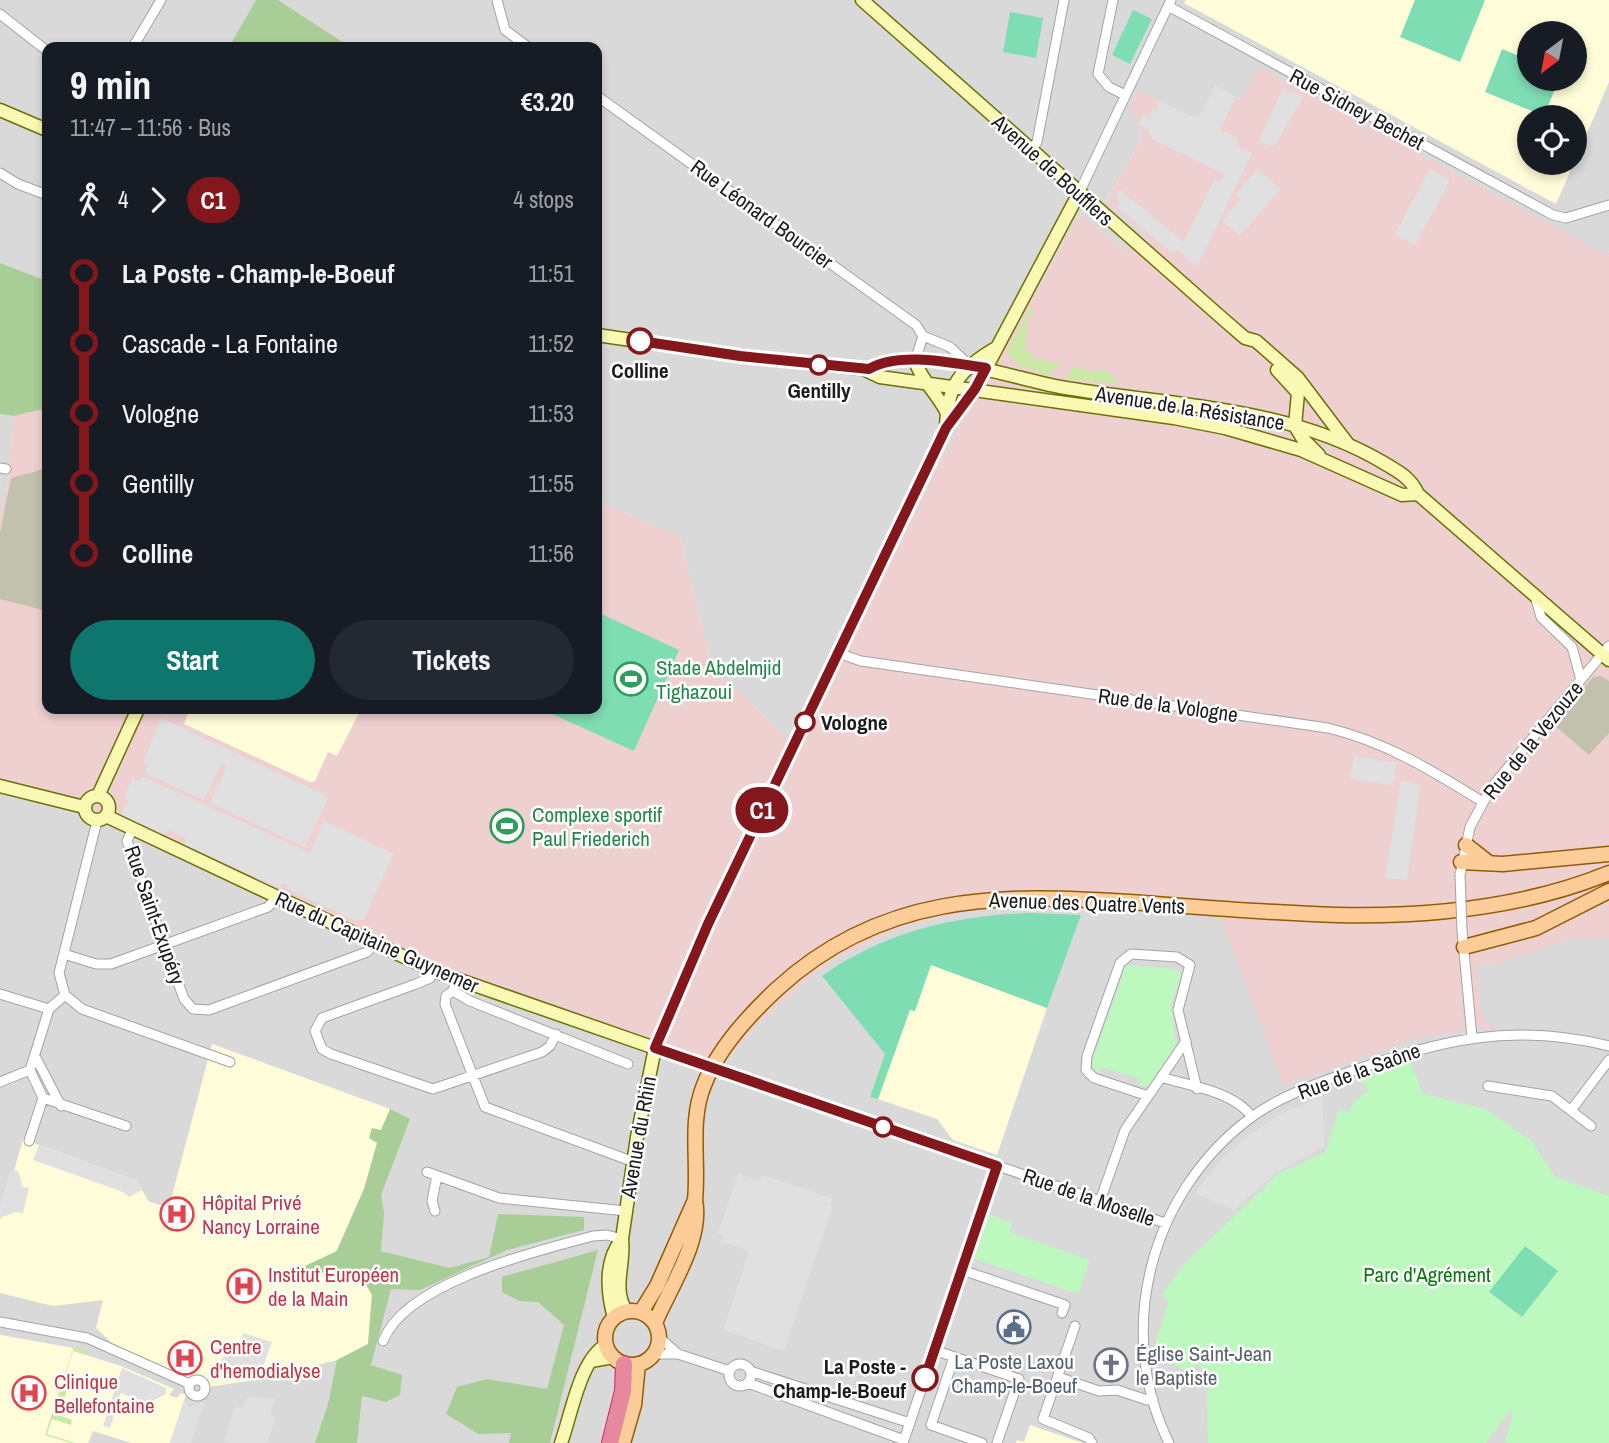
<!DOCTYPE html>
<html lang="en">
<head>
<meta charset="utf-8">
<style>
	:root { --surface:#171b24; --page:#242831; --text:#f1f3f6; --muted:#9ea1a6; --accent:#0f766e }
	body { margin:0; font-family:"Archivo Narrow",sans-serif; background:var(--page); color:var(--text); height:100vh; display:flex; flex-direction:column; font-size:26px; white-space:nowrap }
	* { box-sizing:border-box; margin:0 }
	p { font-size:23px; color:var(--muted) }
	.icon { flex:none; width:38px; height:38px; fill:none; stroke:currentColor; stroke-width:2; stroke-linecap:round; stroke-linejoin:round }
	.map { position:relative; flex:1; overflow:hidden }
	.side { position:absolute; left:42px; top:42px; width:560px; height:672px; display:flex; flex-direction:column; background:var(--surface); border-radius:14px; box-shadow:0 4px 10px #0003 }
	.side>* { flex:none }
	.badge { padding:0 14px; border-radius:23px; font-size:24px; line-height:46px }
	.needle { width:46px; rotate:212deg }
	.tools { position:absolute; left:1517px; top:21px; display:grid; gap:14px }
	.tools a { display:grid; place-items:center; width:70px; height:70px; border-radius:50%; background:var(--surface); box-shadow:0 4px 10px #0003; font-size:35px }
	.map>.badge { position:absolute; translate:-50% -50%; box-shadow:0 0 0 4px #fff }
	.legs { display:flex; align-items:center; gap:10px; height:77px; padding:0 28px; font-size:23px }
	.legs p { margin-inline-start:auto }
	.summary { display:flex; align-items:center; justify-content:space-between; height:119px; padding:0 28px }
	h1 { font-size:38px; font-weight:700; line-height:52px }
	.button { display:flex; gap:14px; margin-top:auto; padding:14px 28px }
	.button a { flex:1; height:80px; border-radius:42px; background:var(--accent); color:#fff; font-size:28px; font-weight:700; line-height:80px; text-align:center }
	.button a+a { background:var(--page); color:var(--text) }
	ul { padding:0 28px; list-style:none }
	li { display:flex; align-items:center; gap:24px; height:70px; font-size:26px }
	li i { display:grid; place-items:center; width:10px; height:100%; margin:0 9px; background:currentColor }
	li i::after { content:''; width:18px; height:18px; margin:-9px; border:5px solid; border-radius:50%; background:var(--surface) }
	li p { margin-inline-start:auto }
	li:first-child i { background:linear-gradient(#0000 50%,currentColor 0) }
	li:last-child i { background:linear-gradient(currentColor 50%,#0000 0) }
	.map>svg:first-child { display:block }
	.residential { fill:#dad9d9; fill-rule:evenodd }
	.commercial { fill:#efd0d0 }
	.education { fill:#fffdd9; fill-rule:evenodd }
	.construction { fill:#c2c1ad }
	.grass { fill:#cae9a7 }
	.forest { fill:#a9cd96 }
	.park { fill:#bdf9bf }
	.pitch { fill:#7fddb4 }
	.parking { fill:#e0e0e0 }
	.lines { fill:none; stroke-linecap:round; stroke-linejoin:round }
	.street-casing { stroke:#a3a3a3; stroke-width:11 }
	.secondary-casing { stroke:#6b7105; stroke-width:15 }
	.primary-casing { stroke:#945c00; stroke-width:17 }
	.highway-casing { stroke:#d72369; stroke-width:18 }
	.street { stroke:#fff; stroke-width:9 }
	.secondary { stroke:#f9f9b4; stroke-width:12 }
	.primary { stroke:#fccc99; stroke-width:14 }
	.highway { stroke:#e6889e; stroke-width:16 }
	.street-bridge-casing { stroke:#a3a3a3; stroke-width:11; stroke-linecap:butt }
	.street-bridge { stroke:#fff; stroke-width:9 }
	.line-1-casing { stroke:#fff; stroke-width:16 }
	.line-1 { stroke:#83171b; stroke-width:10 }
	.stop-1-dot { fill:#fff; stroke:#83171b; stroke-width:3.5 }
	.labels { text-anchor:middle; dominant-baseline:central; stroke-width:5; stroke-linejoin:round; paint-order:stroke }
	.street-label { font-size:21px; fill:#1c1c1c; stroke:#fff }
	.stop-label { font-size:21px; font-weight:bold; fill:#1c1c1c; stroke:#fff }
	.leisure-label { font-size:21px; fill:#27864d; stroke:#fff; text-anchor:start }
	.health-label { font-size:21px; fill:#be3a42; stroke:#fff; text-anchor:start }
	.park-label { font-size:21px; fill:#0b790f; stroke:#fff }
	.worship-label { font-size:21px; fill:#5b616d; stroke:#fff; text-anchor:start }
	.service-label { font-size:21px; fill:#4e5e75; stroke:#fff }
</style>
</head>
<body>
<div class="map">
<svg width="1609" height="1443" viewBox="0 0 1609 1443">
	<rect width="100%" height="100%" fill="#eee9e2"/>
	<path class="residential" d="M0,0H1609V256L1259,68L1242,100L1215,86L1198,120L1130,106L1142,138L1106,201L1143,232L1125,251L1083,215L1078,217L936,470L854,636L788,739L711,665L680,536L597,501V47H47V281L0,263ZM1530,33H1575V79H1530ZM1530,117H1575V163H1530Z
		M0,414L14,416L9,475L0,516Z
		M0,793L97,811L433,977L724,1062L767,1016L827,963L902,927L983,907L1220,916L1477,965L1496,964L1575,937H1609V1443H71L73,1348L0,1335ZM1247,986L1346,1062L1284,1085Z"/>
	<path class="commercial" d="M1259,67L1609,256V937H1575L1496,964L1477,965L1482,1015L1495,1026L1420,1037L1284,1085L1220,916L983,907L902,927L827,963L767,1016L724,1062L650,1051L433,977L97,811L0,793V516L9,475L14,416L47,408V709H597V501L680,536L711,665L788,739L854,636L936,470L1078,217L1083,215L1125,251L1142,232L1106,202L1142,138L1130,106L1138,90L1198,120L1215,86L1241,100Z"/>
	<path class="education" d="M1186,0H1609V82L1575,161V117H1530V163H1574L1556,204L1184,3ZM1530,33H1575V79H1530Z
		M190,709H361L337,756L328,752L315,781L310,782L184,724Z
		M931,964L1047,1008L997,1155L953,1140L937,1119L878,1099L910,1009L915,1011Z
		M212,1044L390,1109L364,1189L336,1251L297,1282L316,1273L359,1272L372,1295L368,1344L337,1360L262,1379L208,1387L113,1344L96,1328L103,1300L53,1306L0,1293V1221L23,1139L137,1181L149,1202L169,1207Z
		M0,1335L73,1348V1351L121,1366L174,1389L169,1395L177,1398L181,1393L186,1395L170,1443H131L93,1431L88,1443H0Z
		M1030,1425L1083,1443H1016L1017,1440L1024,1442Z"/>
	<path class="construction" d="M47,468V611L0,599V533L11,478Z
		M1601,676L1609,681V733L1589,755L1554,725L1593,677Z"/>
	<path class="grass" d="M1031,307L1034,314L1029,316L1024,350L1032,352V358L1061,364L1047,375L1018,365L1007,352Z
		M1073,367L1090,371H1108L1118,384L1066,379Z
		M74,1346L95,1354L73,1351L63,1382L69,1384L59,1415L72,1420L71,1425L52,1419L47,1434L75,1443H71L45,1435Z"/>
	<path class="forest" d="M256,0H278L350,47H229Z
		M0,263L47,281V408L14,416L0,414Z
		M390,1109L410,1119L381,1195L384,1213L381,1251L450,1268L489,1257L498,1214L584,1217V1230L507,1250L420,1290L391,1289L371,1365L402,1375L400,1395L386,1402L362,1396L357,1443H315L328,1404L337,1360L368,1344L372,1295L359,1272L316,1273L297,1282L292,1272L337,1251L364,1189L377,1143L369,1138L372,1128L381,1130Z
		M598,1250L550,1443H509L511,1433L478,1434L446,1414L457,1387L487,1379L547,1389L564,1325L538,1302L519,1301L502,1292V1277Z"/>
	<path class="park" d="M1126,965L1174,969L1181,974L1171,1005L1176,1045L1149,1085L1139,1086L1140,1079L1101,1067L1098,1073L1091,1066Z
		M1410,1061L1423,1094L1485,1109L1532,1141L1554,1176L1609,1196V1443H1505L1513,1413L1510,1410L1486,1443H1208L1207,1392L1216,1382L1197,1364L1189,1372L1160,1358L1155,1345L1169,1301L1161,1295L1185,1264L1278,1174L1325,1152L1339,1109L1349,1112L1354,1102L1367,1091V1086L1357,1080Z
		M989,1215L1012,1222L1009,1232L1090,1260L1078,1294L975,1259Z"/>
	<path class="pitch" d="M1415,0H1485L1460,62L1400,37Z
		M1133,10L1152,19L1130,64L1112,55Z
		M1010,12L1043,18L1036,58L1003,52Z
		M1502,49L1529,60L1530,79H1559L1544,116L1485,92Z
		M597,612L679,650L634,751L541,709H597Z
		M1032,913L1081,915L1047,1008L931,965L915,1011L910,1010L878,1099L870,1097L885,1054L822,976C884,932 956,915 1032,913Z
		M1525,1246L1558,1271L1522,1317L1489,1292Z"/>
	<path class="parking" d="M1215,86L1235,97L1220,130L1236,138L1240,148L1252,153L1197,267L1176,249L1172,253L1117,207L1121,202L1115,197L1120,190L1184,242L1214,180L1220,182L1224,174L1152,139L1148,130L1138,125L1143,115L1149,118L1153,108L1158,110L1157,103L1161,102L1198,119Z
		M1283,88L1303,97L1274,147L1259,141Z
		M1258,169L1281,189L1240,236L1222,221L1241,199L1236,194Z
		M1430,169L1450,180L1415,245L1395,234Z
		M161,718L329,797L305,847L210,803L227,766L221,764L204,800L145,773L148,765L143,762Z
		M1354,756L1397,763L1393,785L1350,779Z
		M142,776L310,853L324,821L394,854L363,920H354L288,889L287,884L282,883L280,888L185,845L187,838L168,830L165,835L137,824L122,814L129,801L124,798L133,778L139,781Z
		M1401,781L1420,785L1407,880L1385,878Z
		M1322,1096L1325,1146L1277,1172L1234,1210L1195,1193L1222,1159L1245,1138L1279,1115Z
		M39,1145L137,1181L142,1190L129,1197L123,1192L33,1160Z
		M11,1169L18,1171L23,1187L29,1188L23,1213L16,1212L0,1218V1205Z
		M738,1174L760,1181L763,1175L833,1199L830,1205L833,1206L784,1351L723,1330L749,1251L721,1241L723,1235L718,1233Z
		M243,1333L272,1342L262,1370L213,1379L223,1357L236,1355Z
		M122,1368L166,1388V1394L147,1404L121,1393L110,1428L103,1426Z
		M246,1397L275,1399L270,1416L276,1418L267,1443H232L224,1440L235,1406L243,1408Z
		M184,1400L189,1407L204,1402L191,1443H170Z"/>
	<g class="lines">
		<defs>
			<path id="street" d="M497,0L505,30L528,47
				M1113,0L1098,74L1109,87L1125,95
				M1168,6L1553,215L1566,218L1609,205
				M0,14L47,51
				M133,47L161,0
				M597,96L916,325L923,336
				M1031,150L1037,142L1064,0
				M0,173L18,184L47,195
				M1079,193L1171,0
				M923,336L950,347L969,365
				M915,361L923,336
				M0,468L6,469
				M1535,596L1541,617L1572,647L1581,680
				M838,653L861,661L1328,728C1386,742 1433,771 1483,802
				M97,821L59,973L65,995L82,1009L230,1062
				M132,830L127,841L184,999L193,1009L209,1010L367,952L374,944
				M1460,875L1470,827L1491,788L1609,646
				M1462,931L1472,1037
				M64,954L96,964H111L268,907L276,898
				M434,971L430,978L416,984L322,1018L315,1031L322,1049L331,1054L433,1089L542,1052L550,1046L556,1034
				M454,987L453,991L470,1001L628,1064
				M453,991L446,996L445,1004L485,1107L634,1162
				M0,994L49,1009
				M65,995L49,1009L30,1070L43,1098L126,1126
				M36,1058L61,1106
				M1161,1077C1189,1086 1234,1091 1252,1117
				M740,1078L1165,1223
				M0,1082L30,1070
				M1488,1086L1552,1096L1591,1126
				M1148,1096L1094,1078L1086,1070L1087,1056L1120,963L1131,954L1177,957L1190,965L1178,1010L1197,1089
				M1572,1109L1609,1060
				M29,1141L43,1098
				M427,1172L499,1198L626,1211
				M1100,1201L1125,1130L1186,1041
				M435,1211L432,1201L437,1176
				M962,1270L1065,1305L1062,1313
				M0,1322L87,1338L190,1384
				M1075,1326L1043,1419L1089,1438L1092,1443
				M659,1337L678,1354
				M383,1341C406,1282 537,1251 593,1236L607,1235L622,1239
				M934,1350L1019,1379L997,1443
				M654,1354H678L730,1371
				M954,1357L931,1425L982,1443
				M729 1375a11 11 0 1 1 22 0a11 11 0 1 1-22 0Z
				M750,1371L910,1423
				M1058,1377L1099,1391L1117,1390L1147,1400L1153,1399
				M189 1388a8 8 0 1 1 16 0a8 8 0 1 1-16 0Z
				M748,1383L904,1440
				M903,1443L997,1166
				M1169,1443C1114,1331 1150,1194 1249,1119C1278,1097 1315,1084 1349,1072C1442,1040 1511,1022 1609,1046"/>
			<path id="secondary" d="M862,0L1223,319L1245,338L1256,341L1298,378L1348,444
				M0,110L47,130
				M597,335L740,356L863,369L880,377L1174,418L1225,428L1301,450L1402,495L1418,494
				M915,361C921,380 937,393 947,413
				M869,369C914,342 1011,378 1060,387C1168,406 1287,405 1384,463C1399,472 1411,478 1418,494L1609,660
				M1277,370L1298,393L1295,426
				M1295,426L1303,439L1319,455
				M946,428C947,385 960,369 996,348
				M0,786L84,807
				M85 808a12 12 0 1 1 24 0a12 12 0 1 1-24 0Z
				M98,796L138,709
				M106,816L434,971L655,1048
				M626,1311C612,1287 625,1266 622,1239L637,1137L655,1048L708,924L946,428L975,389L1079,193
				M614,1318C607,1292 604,1261 622,1239
				M591,1361L613,1357
				M561,1443C571,1416 580,1359 606,1345"/>
			<path id="primary" d="M1466,845L1489,863
				M1461,862L1503,864L1609,854
				M1464,947L1536,928L1609,891
				M605 1338a27 27 0 1 1 54 0a27 27 0 1 1-54 0Z
				M641,1312L657,1286L695,1200
				M655,1323C670,1287 703,1240 695,1200C699,1162 689,1121 704,1085C718,1048 749,1015 777,989C880,894 998,893 1129,902C1199,907 1269,913 1338,915C1430,917 1523,908 1609,873
				M623,1443L634,1405L638,1364"/>
			<path id="highway" d="M610,1443L623,1391L624,1364"/>
		</defs>
		<use href="#street" class="street-casing"/>
		<use href="#secondary" class="secondary-casing"/>
		<use href="#primary" class="primary-casing"/>
		<use href="#highway" class="highway-casing"/>
		<use href="#street" class="street"/>
		<use href="#secondary" class="secondary"/>
		<use href="#primary" class="primary"/>
		<use href="#highway" class="highway"/>
		<defs>
			<path id="street-bridge" d="M1460,875L1462,931
				M670,1054L740,1078"/>
		</defs>
		<use href="#street-bridge" class="street-bridge-casing"/>
		<use href="#street-bridge" class="street-bridge"/>
	</g>
	<g class="lines">
		<defs>
			<path id="line-1" d="M640,341L740,356L869,369C899,351 952,363 986,368L975,389L946,428L708,924L655,1048L997,1166L925,1378"/>
		</defs>
		<use href="#line-1" class="line-1-casing"/>
		<use href="#line-1" class="line-1"/>
	</g>
	<defs>
		<symbol id="stadium-ring" viewBox="-11 -11 22 22"><circle r="9.5" fill="#fff" stroke="#2e9e5b" stroke-width="1.5"/><path d="M0-5a6.5 5 0 1 0 0 10a6.5 5 0 1 0 0-10ZM-3.5-1.8h7v3.6h-7Z" fill="#2e9e5b"/></symbol>
		<symbol id="hospital-ring" viewBox="-11 -11 22 22"><circle r="9.5" fill="#fff" stroke="#e0444e" stroke-width="1.5"/><path d="M-5-5h3v3.5h4V-5h3V5h-3V1.5h-4V5h-3Z" fill="#e0444e"/></symbol>
		<symbol id="civic-ring" viewBox="-11 -11 22 22"><circle r="9.5" fill="#fff" stroke="#5c6f8a" stroke-width="1.5"/><path d="M-.6-6.5H3V-4.5H.6V-3L4-1V1h2V6H-6V1h2V-1L-.6-3ZM-1.2 2.5V6h2.4V2.5Z" fill="#5c6f8a"/></symbol>
		<symbol id="church-ring" viewBox="-11 -11 22 22"><circle r="9.5" fill="#fff" stroke="#6b7280" stroke-width="1.5"/><path d="M-1.2-6h2.4v3.5h3.3v2.4h-3.3V6h-2.4V-.1h-3.3v-2.4h3.3Z" fill="#6b7280"/></symbol>
	</defs>
	<g fill-rule="evenodd">
		<use href="#stadium-ring" x="612" y="660" width="38" height="38"/>
		<use href="#stadium-ring" x="488" y="807" width="38" height="38"/>
		<use href="#hospital-ring" x="158" y="1195" width="38" height="38"/>
		<use href="#hospital-ring" x="225" y="1267" width="38" height="38"/>
		<use href="#civic-ring" x="995" y="1308" width="38" height="38"/>
		<use href="#hospital-ring" x="166" y="1339" width="38" height="38"/>
		<use href="#church-ring" x="1092" y="1346" width="38" height="38"/>
		<use href="#hospital-ring" x="10" y="1374" width="38" height="38"/>
	</g>
	<g class="stop-1-dot">
		<circle cx="640" cy="341" r="12"/>
		<circle cx="819" cy="365" r="9"/>
		<circle cx="805" cy="722" r="9"/>
		<circle cx="883" cy="1127" r="9"/>
		<circle cx="925" cy="1378" r="12"/>
	</g>
	<g class="labels">
		<g class="street-label">
			<text transform="translate(1357 109) rotate(28)">Rue Sidney Bechet</text>
			<text transform="translate(1053 170) rotate(42)">Avenue de Boufflers</text>
			<text transform="translate(762 214) rotate(36)">Rue Léonard Bourcier</text>
			<text transform="translate(1190 408) rotate(9)">Avenue de la Résistance</text>
			<text transform="translate(1168 705) rotate(8)">Rue de la Vologne</text>
			<text transform="translate(1533 740) rotate(-51)">Rue de la Vezouze</text>
			<text transform="translate(1087 903) rotate(2)">Avenue des Quatre Vents</text>
			<text transform="translate(155 915) rotate(71)">Rue Saint-Exupéry</text>
			<text transform="translate(377 942) rotate(24)">Rue du Capitaine Guynemer</text>
			<text transform="translate(1359 1071) rotate(-20)">Rue de la Saône</text>
			<text transform="translate(638 1137) rotate(-80)">Avenue du Rhin</text>
			<text transform="translate(1089 1197) rotate(19)">Rue de la Moselle</text>
		</g>
		<g class="stop-label">
			<text x="640" y="370">Colline</text>
			<text x="819" y="390">Gentilly</text>
			<text x="821" y="722" text-anchor="start">Vologne</text>
			<text x="906" y="1366" text-anchor="end">La Poste -<tspan x="906" dy="24">Champ-le-Boeuf</tspan></text>
		</g>
		<g class="leisure-label">
			<text x="656" y="667">Stade Abdelmjid<tspan x="656" dy="24">Tighazoui</tspan></text>
			<text x="532" y="814">Complexe sportif<tspan x="532" dy="24">Paul Friederich</tspan></text>
		</g>
		<g class="health-label">
			<text x="202" y="1202">Hôpital Privé<tspan x="202" dy="24">Nancy Lorraine</tspan></text>
			<text x="268" y="1274">Institut Européen<tspan x="268" dy="24">de la Main</tspan></text>
			<text x="210" y="1346">Centre<tspan x="210" dy="24">d'hemodialyse</tspan></text>
			<text x="54" y="1381">Clinique<tspan x="54" dy="24">Bellefontaine</tspan></text>
		</g>
		<g class="park-label">
			<text x="1427" y="1274">Parc d'Agrément</text>
		</g>
		<g class="worship-label">
			<text x="1136" y="1353">Église Saint-Jean<tspan x="1136" dy="24">le Baptiste</tspan></text>
		</g>
		<g class="service-label">
			<text x="1014" y="1361">La Poste Laxou<tspan x="1014" dy="24">Champ-le-Boeuf</tspan></text>
		</g>
	</g>
</svg>
<div class="tools">
<a><svg class="needle" viewBox="-14 -14 28 28"><path d="M0-13l5 13h-10z" fill="#e53935"/><path d="M0 13l5-13h-10z" fill="#9ea1a6"/></svg></a>
<a><svg class="icon" aria-label="locate" viewBox="0 0 24 24"><circle cx="12" cy="12" r="6"/><path d="M12 2v4M12 18v4M2 12h4M18 12h4"/></svg></a>
</div>
<b class="badge" style="left:762px;top:810px;background:#83171b;color:#fff">C1</b>
<section class="side">
<div class="summary"><div><h1>9 min</h1><p>11:47 – 11:56 · Bus</p></div><b>€3.20</b></div>
<div class="legs"><svg class="icon" aria-label="walk" viewBox="0 0 24 24"><circle cx="13" cy="4" r="2"/><path d="M13 8l-2 6 4 7M11 14l-3 7M7 12l3-4h3l4 4"/></svg>4<svg class="icon" aria-label="forward" viewBox="0 0 24 24"><path d="M9 5l7 7-7 7"/></svg><b class="badge" style="background:#83171b;color:#fff">C1</b><p>4 stops</p></div>
<ul>
<li><i style="color:#83171b"></i><b>La Poste - Champ-le-Boeuf</b><p>11:51</p></li>
<li><i style="color:#83171b"></i><span>Cascade - La Fontaine</span><p>11:52</p></li>
<li><i style="color:#83171b"></i><span>Vologne</span><p>11:53</p></li>
<li><i style="color:#83171b"></i><span>Gentilly</span><p>11:55</p></li>
<li><i style="color:#83171b"></i><b>Colline</b><p>11:56</p></li>
</ul>
<div class="button"><a>Start</a><a>Tickets</a></div>
</section>
</div>
</body>
</html>
